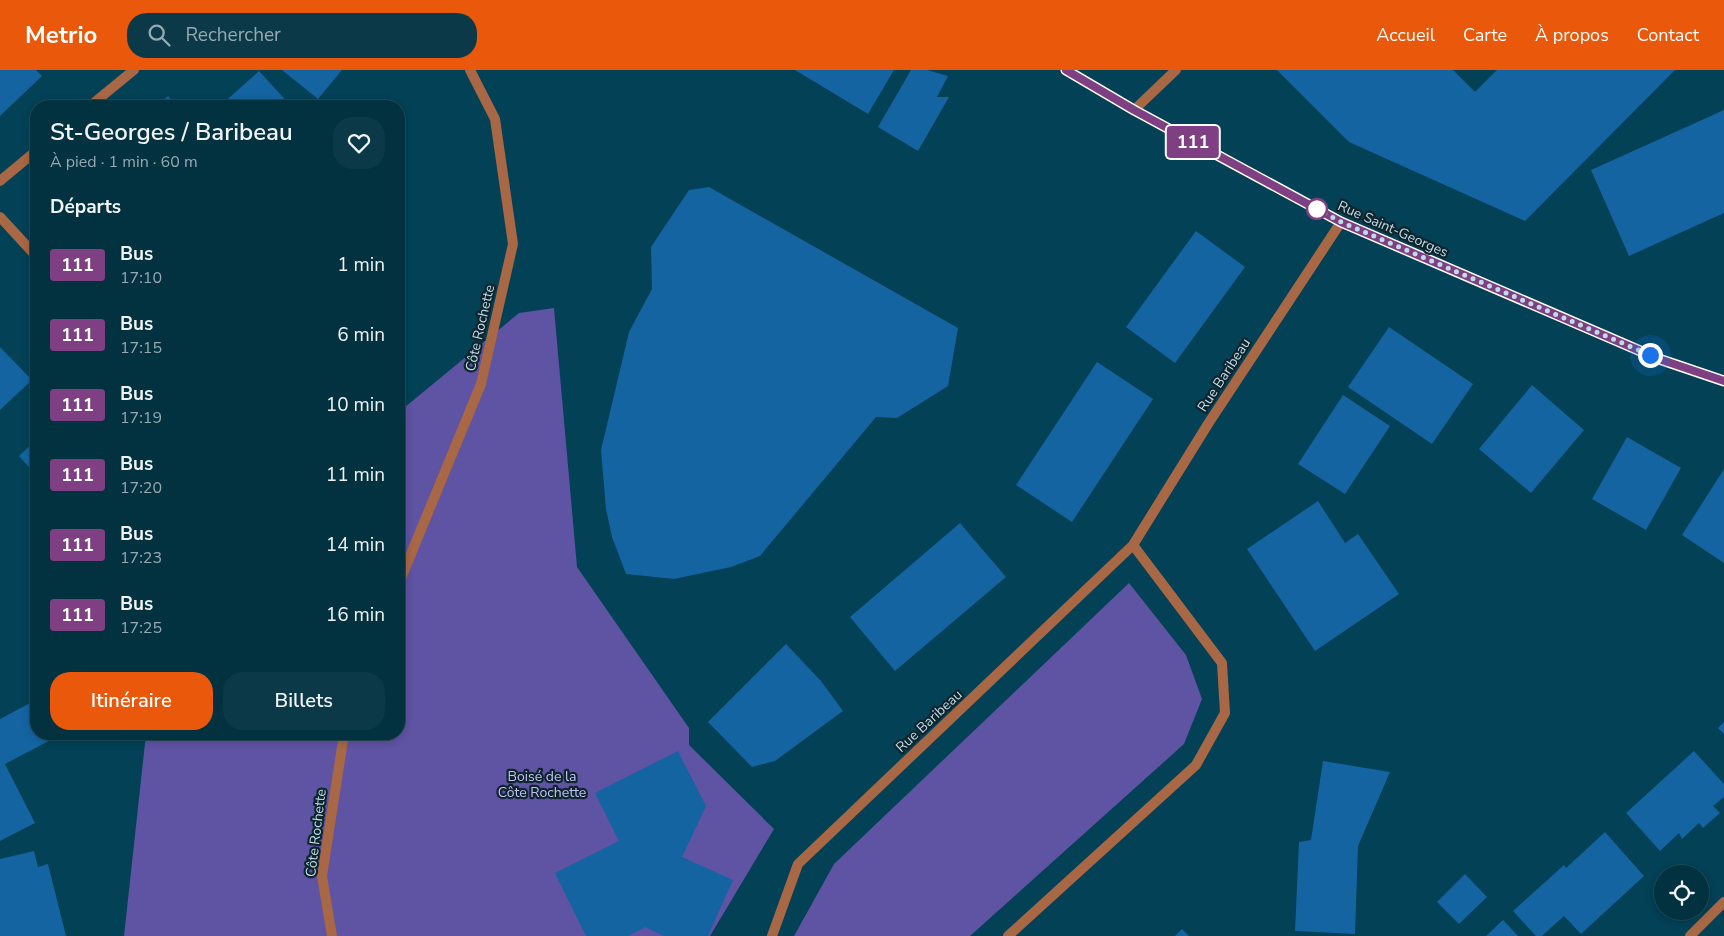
<!DOCTYPE html>
<html lang="fr">
<head>
<meta charset="utf-8">
<style>
	:root { --surface:#023140; --page:#0c3947; --text:#f1f3f6; --muted:#96a9b1; --line:#234c59; --accent:#ea580c }
	body { margin:0; font-family:"Nunito Sans",sans-serif; background:var(--page); color:var(--text); height:100vh; display:flex; flex-direction:column; font-size:19px; white-space:nowrap }
	* { box-sizing:border-box; margin:0 }
	p { font-size:16px; color:var(--muted) }
	.icon { flex:none; width:28px; height:28px; fill:none; stroke:currentColor; stroke-width:2; stroke-linecap:round; stroke-linejoin:round }
	.map { position:relative; flex:1; overflow:hidden }
	.drawer { position:absolute; left:30px; top:30px; width:375px; height:640px; display:flex; flex-direction:column; background:var(--surface); border-radius:20px; box-shadow:0 2px 8px #0003,0 0 0 1px var(--line) }
	.drawer>* { flex:none }
	.badge { padding:0 10px; border-radius:4px; font-size:18px; line-height:32px }
	.buttons { position:absolute; left:1654px; top:795px; display:grid; gap:10px }
	.buttons a { display:grid; place-items:center; width:55px; height:55px; border-radius:50%; background:var(--surface); box-shadow:0 2px 8px #0003,0 0 0 1px var(--line); font-size:25px }
	.you { position:absolute; width:25px; height:25px; margin:-12px; border:4px solid #fff; border-radius:50%; background:#1a73e8; box-shadow:0 0 0 8px #1a73e833 }
	.map>.badge { position:absolute; translate:-50% -50%; box-shadow:0 0 0 2px #fff }
	h2 { padding:0 20px; font-size:19px; line-height:45px }
	.round { display:grid; place-items:center; flex:none; width:52px; height:52px; border-radius:20px; background:var(--page) }
	.headline { display:flex; align-items:center; justify-content:space-between; height:85px; padding:0 20px }
	h1 { font-size:24px; font-weight:600; line-height:38px }
	.cta { display:flex; gap:10px; margin-top:auto; padding:10px 20px }
	.cta a { flex:1; height:58px; border-radius:20px; background:var(--accent); color:#fff; font-size:20px; font-weight:600; line-height:58px; text-align:center }
	.cta a+a { background:var(--page); color:var(--text) }
	ul { padding:0; list-style:none }
	li { display:flex; align-items:center; gap:15px; height:70px; padding:0 20px }
	li div { flex:1 }
	li b { display:block; font-size:19px }
	li em { font-style:normal }
	li .badge { min-width:55px; font-weight:700; text-align:center }
	header { display:flex; align-items:center; gap:30px; box-sizing:border-box; height:70px; padding:0 25px; background:var(--accent); color:#fff }
	header strong { font-size:24px }
	nav { display:flex; gap:28px; margin-inline-start:auto; font-size:18px }
	.search { width:350px; height:45px; background:var(--page); display:flex; align-items:center; gap:12px; box-sizing:border-box; padding:0 18px; border-radius:20px; color:var(--muted); font-size:19px }
	.map>svg:first-child { display:block }
	.green { fill:#5f53a3 }
	.building { fill:#1464a2 }
	.lines { fill:none; stroke-linecap:round; stroke-linejoin:round }
	.minor { stroke:#a86745; stroke-width:10 }
	.tertiary { stroke:#a86745; stroke-width:10 }
	.line-casing { stroke:#fff; stroke-width:11 }
	.line { stroke:#7e4082; stroke-width:8 }
	.walk { stroke:#c0dbe7; stroke-width:5; stroke-dasharray:0 9 }
	.stop-dot { fill:#fff; stroke:#7e4082; stroke-width:2.5 }
	.labels { text-anchor:middle; dominant-baseline:central; stroke-width:4.5; stroke-linejoin:round; paint-order:stroke }
	.street-label { font-size:14px; fill:#c0dbe7; stroke:#0e252e }
	.park-label { font-size:14px; fill:#c3bff4; stroke:#0e252e }
</style>
</head>
<body>
<header>
<strong>Metrio</strong>
<div class="search"><svg class="icon" aria-label="search" viewBox="0 0 24 24"><circle cx="10" cy="10" r="6"/><path d="M15 15l6 6"/></svg>Rechercher</div>
<nav><a>Accueil</a><a>Carte</a><a>À propos</a><a>Contact</a></nav>
</header>
<div class="map">
<svg width="1724" height="866" viewBox="0 0 1724 866">
	<rect width="100%" height="100%" fill="#024156"/>
	<path class="green" d="M554,238L577,497L689,658V675L774,759L710,866H124L146,664H399V342L519,243Z
		M1129,513L1186,585L1202,629L1184,674L970,866H794L834,794Z"/>
	<path class="building" d="M0,0H36L42,6L0,46Z
		M282,0H342L318,29Z
		M795,0H894L868,44Z
		M911,0H927L948,6L937,27H949L918,81L878,57Z
		M1277,0H1453L1475,22L1497,0H1675L1525,151L1349,72Z
		M259,1L291,36H220Z
		M168,26L177,36H157Z
		M1724,40V143L1629,186L1591,100Z
		M709,117L958,258L948,316L897,348L876,347L760,486L731,497L674,509L626,504L612,467L606,439L601,380L629,262L652,219L651,177L689,120Z
		M1196,161L1245,197L1175,293L1126,257Z
		M1389,257L1473,314L1432,374L1348,317Z
		M0,277L32,310L0,340Z
		M1097,292L1153,329L1072,452L1016,415Z
		M1532,315L1584,360L1531,423L1479,379Z
		M1343,325L1390,356L1345,424L1298,394Z
		M1627,367L1681,398L1646,460L1592,429Z
		M36,370V405L19,386Z
		M1724,399V493L1682,465Z
		M1318,431L1345,473L1358,464L1399,524L1315,581L1247,479Z
		M960,453L1006,507L895,601L850,547Z
		M786,574L821,611L843,641L775,691L752,697L708,652Z
		M36,630V664H62L5,694L35,753L0,771V649Z
		M1724,652V664L1718,658Z
		M678,681L706,736L682,787L733,810L708,866H664L645,857L628,866H586L555,803L619,771L595,723Z
		M1694,681L1724,714V727L1713,736L1720,743L1703,758L1699,753L1682,769L1679,763L1660,781L1626,743Z
		M1323,691L1390,702L1358,776L1355,864L1295,861L1299,772L1311,770Z
		M1605,762L1644,806L1581,864L1564,846L1542,866H1536L1513,841L1564,795L1566,798Z
		M34,781L38,797L48,794L66,866H0V789Z
		M1465,804L1487,827L1459,854L1437,832Z
		M1503,850L1518,866H1486Z
		M1182,859L1189,866H1175Z"/>
	<g class="lines">
		<path class="minor" d="M90,36L134,0
			M1134,40L1176,0
			M0,111L36,81
			M0,147L36,186
			M399,513L481,314L513,174L495,49L470,0
			M332,866L322,806L344,664
			M772,866L798,794L1133,475L1208,354L1341,152
			M1008,866L1196,695L1225,643L1222,593L1133,475
			M1690,866L1724,832"/>
		<path class="tertiary" d="M1066,0L1134,40L1341,152L1659,289L1724,311"/>
	</g>
	<g class="lines">
		<defs>
			<path id="line" d="M1066,0L1134,40L1341,152L1659,289L1724,311"/>
		</defs>
		<use href="#line" class="line-casing"/>
		<use href="#line" class="line"/>
		<path class="walk" d="M1317,139L1341,152L1650,285"/>
	</g>
	<circle class="stop-dot" cx="1317" cy="139" r="10"/>
	<g class="labels">
		<g class="street-label">
			<text transform="translate(1393 159) rotate(24)">Rue Saint-Georges</text>
			<text transform="translate(480 258) rotate(-77)">Côte Rochette</text>
			<text transform="translate(1224 305) rotate(-57)">Rue Baribeau</text>
			<text transform="translate(929 651) rotate(-43)">Rue Baribeau</text>
			<text transform="translate(316 763) rotate(-83)">Côte Rochette</text>
		</g>
		<g class="park-label">
			<text x="542" y="706">Boisé de la<tspan x="542" dy="16">Côte Rochette</tspan></text>
		</g>
	</g>
</svg>
<div class="buttons">
<a><svg class="icon" aria-label="locate" viewBox="0 0 24 24"><circle cx="12" cy="12" r="6"/><path d="M12 2v4M12 18v4M2 12h4M18 12h4"/></svg></a>
</div>
<div class="you" style="left:1650px;top:285px"></div>
<b class="badge" style="left:1193px;top:72px;background:#7e4082;color:#fff">111</b>
<section class="drawer">
<div class="headline"><div><h1>St-Georges / Baribeau</h1><p>À pied · 1 min · 60 m</p></div><a class="round"><svg class="icon" aria-label="heart" viewBox="0 0 24 24"><path d="M12 20l-8-8c-3-5 5-10 8-4 3-6 11-1 8 4z"/></svg></a></div>
<h2>Départs</h2>
<ul>
<li><span class="badge" style="background:#7e4082;color:#fff">111</span><div><b>Bus</b><p>17:10</p></div><em>1 min</em></li>
<li><span class="badge" style="background:#7e4082;color:#fff">111</span><div><b>Bus</b><p>17:15</p></div><em>6 min</em></li>
<li><span class="badge" style="background:#7e4082;color:#fff">111</span><div><b>Bus</b><p>17:19</p></div><em>10 min</em></li>
<li><span class="badge" style="background:#7e4082;color:#fff">111</span><div><b>Bus</b><p>17:20</p></div><em>11 min</em></li>
<li><span class="badge" style="background:#7e4082;color:#fff">111</span><div><b>Bus</b><p>17:23</p></div><em>14 min</em></li>
<li><span class="badge" style="background:#7e4082;color:#fff">111</span><div><b>Bus</b><p>17:25</p></div><em>16 min</em></li>
</ul>
<div class="cta"><a>Itinéraire</a><a>Billets</a></div>
</section>
</div>
</body>
</html>
